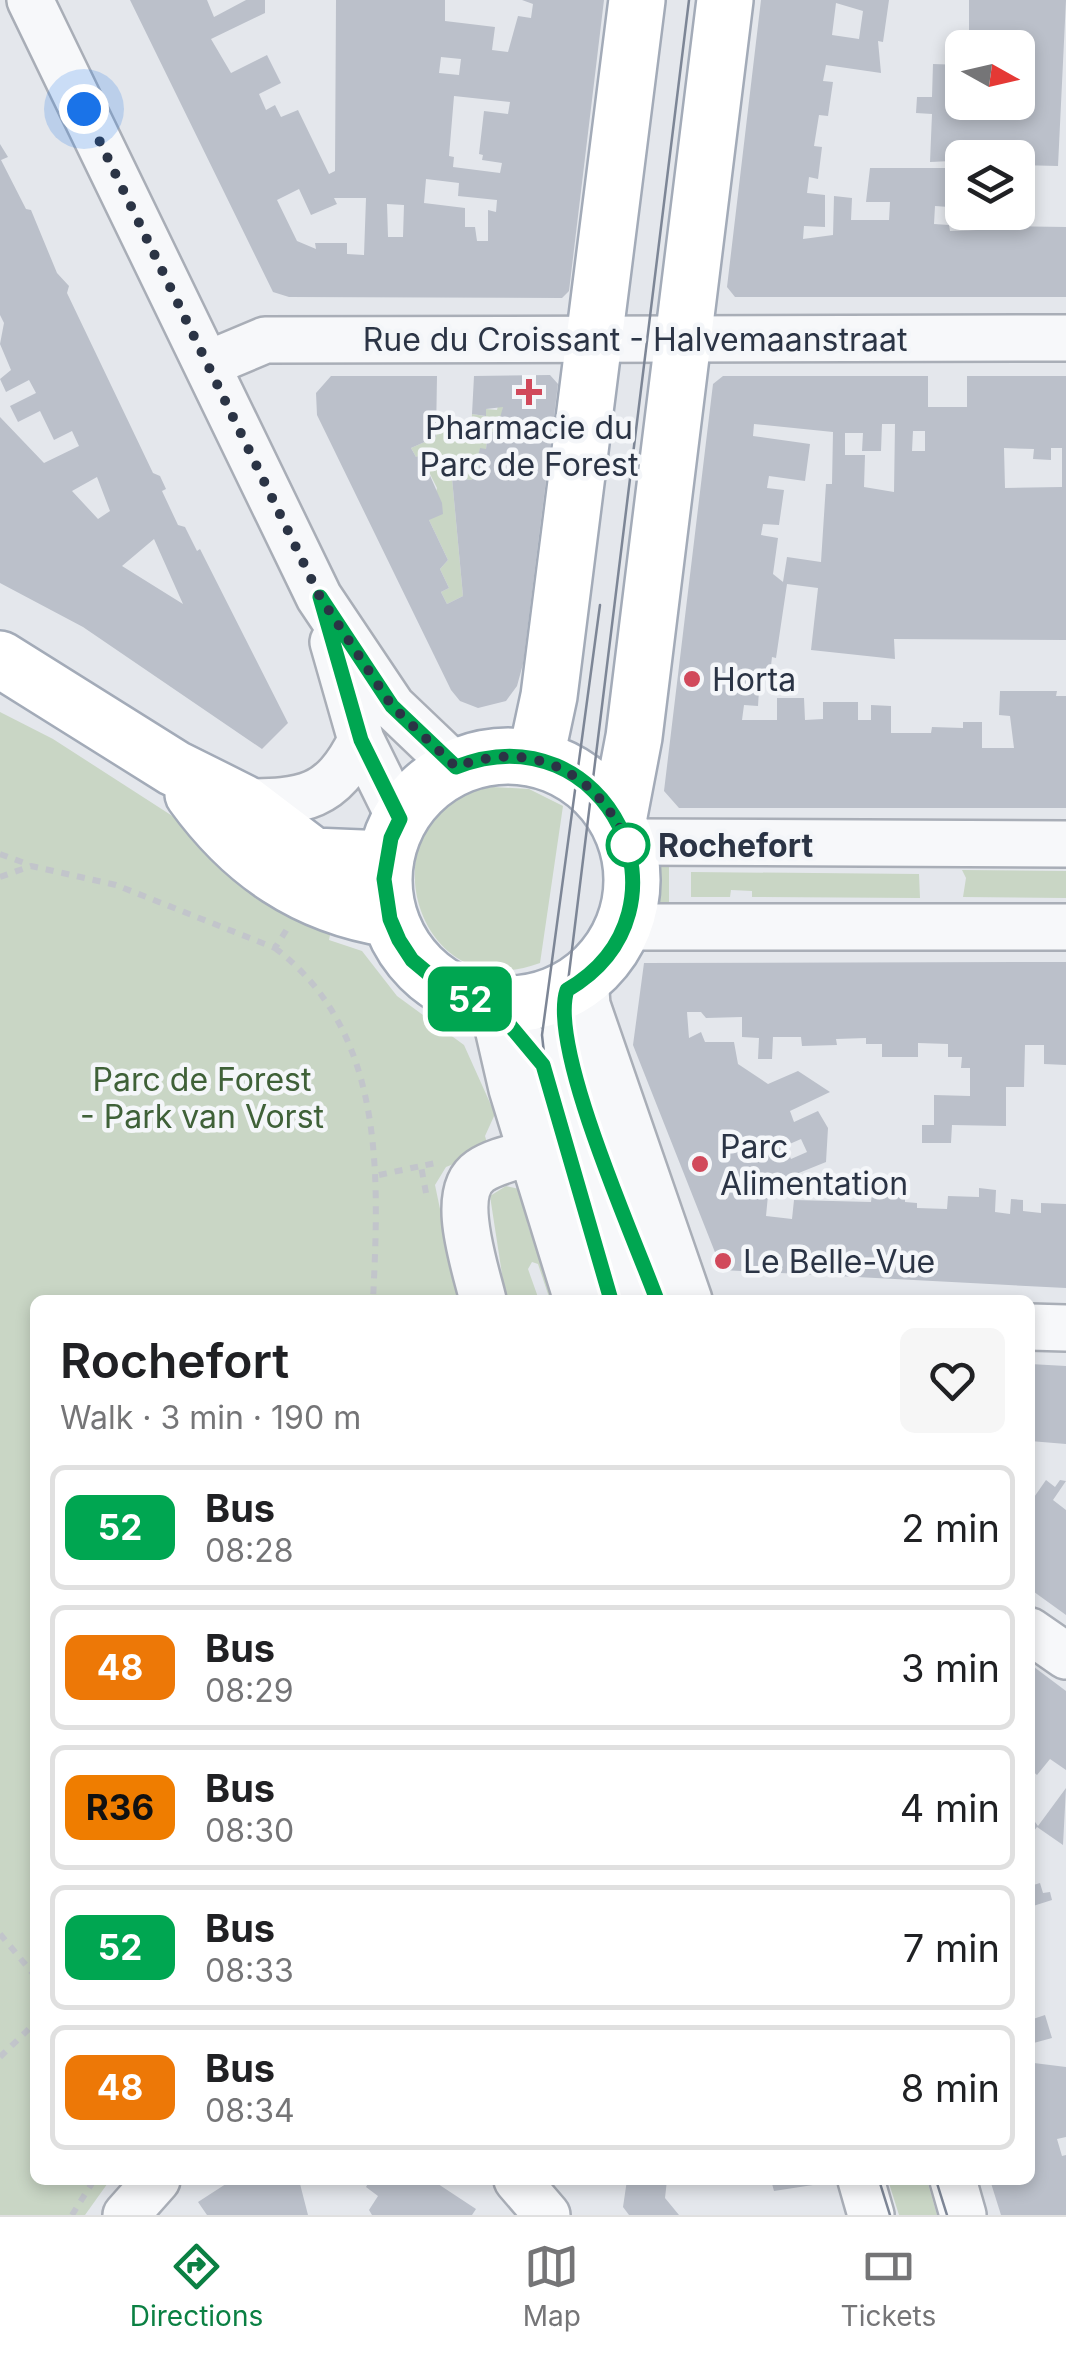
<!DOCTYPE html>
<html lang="en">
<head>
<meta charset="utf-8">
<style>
	:root { --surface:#fff; --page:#f6f6f6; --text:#202124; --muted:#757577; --line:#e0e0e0; --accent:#0b8043 }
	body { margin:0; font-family:Inter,sans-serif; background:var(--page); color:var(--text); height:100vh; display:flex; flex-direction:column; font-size:38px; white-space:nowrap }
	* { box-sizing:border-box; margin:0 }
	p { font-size:32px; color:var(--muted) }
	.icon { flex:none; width:55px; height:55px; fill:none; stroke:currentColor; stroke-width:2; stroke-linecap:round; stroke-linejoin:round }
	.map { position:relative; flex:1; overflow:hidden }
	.sheet { position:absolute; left:30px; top:1295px; width:1005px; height:890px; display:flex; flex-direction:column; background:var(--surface); border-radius:15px; box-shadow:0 5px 15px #0003 }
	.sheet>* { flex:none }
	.badge { padding:0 20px; border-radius:15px; font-size:35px; line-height:65px }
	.needle { width:65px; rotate:98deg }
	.tools { position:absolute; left:945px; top:30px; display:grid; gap:20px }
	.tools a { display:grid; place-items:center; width:90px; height:90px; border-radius:15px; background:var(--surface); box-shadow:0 5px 15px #0003; font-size:50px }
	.you { position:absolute; width:50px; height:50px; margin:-25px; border:8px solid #fff; border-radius:50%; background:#1a73e8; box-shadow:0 0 0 15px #1a73e833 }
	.map>.badge { position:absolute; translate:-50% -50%; box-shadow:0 0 0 5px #fff }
	.round { display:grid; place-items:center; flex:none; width:105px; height:105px; border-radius:15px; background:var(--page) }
	.summary { display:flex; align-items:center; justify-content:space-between; height:170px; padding:0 30px }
	h1 { font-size:48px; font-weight:600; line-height:75px }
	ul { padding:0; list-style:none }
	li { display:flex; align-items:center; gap:30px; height:125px; margin:0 20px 15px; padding:0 10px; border:5px solid var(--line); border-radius:15px }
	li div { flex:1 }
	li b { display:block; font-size:38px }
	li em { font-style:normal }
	li .badge { min-width:110px; font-weight:700; text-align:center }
	.tab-bar { display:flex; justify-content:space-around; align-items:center; height:140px; border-top:2px solid var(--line); background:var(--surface); font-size:28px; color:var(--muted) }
	.tab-bar a { display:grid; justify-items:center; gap:5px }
	.tab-bar .selected { color:var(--accent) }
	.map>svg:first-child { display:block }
	.green { fill:#c9d6c5 }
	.building { fill:#bbc0ca; fill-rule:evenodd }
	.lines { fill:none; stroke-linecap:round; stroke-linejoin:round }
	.minor-casing { stroke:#a9aeb7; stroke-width:50 }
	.major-casing { stroke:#a3abb8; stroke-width:60 }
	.path { stroke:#c2c5cb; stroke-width:6; stroke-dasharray:8 8; stroke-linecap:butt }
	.minor { stroke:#f7f8fa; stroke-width:45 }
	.major { stroke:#fff; stroke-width:55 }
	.tram { stroke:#7d8696; stroke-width:2.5 }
	.line-casing { stroke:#fff; stroke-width:22 }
	.line { stroke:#00a651; stroke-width:15 }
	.walk { stroke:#2b3445; stroke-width:10; stroke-dasharray:0 18 }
	.poi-dot { fill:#d1495b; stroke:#f4f6f9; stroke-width:4 }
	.stop-dot { fill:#fff; stroke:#00a651; stroke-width:5 }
	.labels { text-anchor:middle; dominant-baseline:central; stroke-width:9; stroke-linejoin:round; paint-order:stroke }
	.street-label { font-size:32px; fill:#2b3445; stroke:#f4f6f9 }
	.poi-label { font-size:32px; fill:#2b3445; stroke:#f4f6f9; text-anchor:start }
	.stop-label { font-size:32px; font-weight:bold; fill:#2b3445; stroke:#f4f6f9; text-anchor:start }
	.park-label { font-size:32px; fill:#3f6138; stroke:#f4f6f9 }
</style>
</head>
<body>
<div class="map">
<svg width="1066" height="2215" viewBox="0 0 1066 2215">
	<rect width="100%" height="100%" fill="#e4e7ec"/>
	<path class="green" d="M498,406L503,407L502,416H498L496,432H488L486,449H480L472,480L452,478L463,596L447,604L441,592L449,588L440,569L448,560L429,520L437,488L421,456L416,457L411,448L436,437L437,428L471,430L472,414L485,416L486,409L497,410Z
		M0,712L53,739L174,817L235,867L332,925L329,940L362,951L397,996L464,1045L495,1114L485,1136L489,1150L446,1167L435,1185L459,1300H35V2180H110L85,2215H0Z
		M493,787L529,789L563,806L540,963C409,1012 361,806 493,787Z
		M669,855V916L649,908L652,862Z
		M962,870L1066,871V898L963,897L966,878Z
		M691,872L919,874L920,898L752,897V891L731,890L730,897H691Z
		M506,1186L524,1190L533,1217L527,1222L530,1232L537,1230L559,1300H550L538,1264L532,1262L528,1269L539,1300H506L490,1196Z
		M888,2180H927L937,2215H899Z"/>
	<path class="building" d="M130,0H207L214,17L246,0H265V13L211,39L231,73L267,55L281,83L259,94L266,110L275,105L281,117L298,110L329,174L335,171L336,0H445V21L495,27L492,50L508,52L518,16L531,18L533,4L522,0H604L569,291L562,298L289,297L273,292ZM441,57L461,59L459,75L439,73ZM454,96L510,102L508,114L484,111L479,154L483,155L482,160L502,163L500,173L453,167L454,157L449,156ZM426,179L459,183L458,196L497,200L496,212L488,210V241H477L475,227H465V208L424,203ZM299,189L311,215L337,204L334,198H366L364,255L347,254V243H315L316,249L297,241L277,200ZM387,204L404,205L403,237H388Z
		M761,0H889L883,42L878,41L881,73L826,65L823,81L833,82L828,116L819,115L814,146L822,147L818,179L809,177L807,193L825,195V227L804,226L803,239L833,235L834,196L852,198L851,220H889L890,202H866L870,168H962V195H949V207L935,206L934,224L949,225L950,231L977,230V212H1006V226L1066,227V297H735L727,287ZM836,3L863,11L859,39L832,35Z
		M969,0H1066L1058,166L1018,165V158L930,162L932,114L916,113L917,97H932L933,64L962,65V102H1018V48H969Z
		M0,144L8,157L1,160L26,209L31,210L57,273L69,286L67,293L153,473L160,476L166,489L162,491L178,525L185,527L197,551L200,549L288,723L262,749L83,627L0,583V417L44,463L79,446L72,431L54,440L40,411L18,422L10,406L36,393L29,380L6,392L0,379L11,370L0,344L4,323L0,315ZM97,477L110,511L98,519L72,491ZM154,539L183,604L122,566Z
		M550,375L558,384L523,664L517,686L506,701L478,708L460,701L451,690L317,415L316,393L331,376H437L436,437L411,448L416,457L421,455L442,503L443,514L429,520L448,560L440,569L449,588L441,592L447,604L463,596L452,478L472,480L480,448L486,449L488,432H496L503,407L486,409V416L472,414L474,376Z
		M723,376H928V407H967V376H1066V640L894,639L895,659L811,650L818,588L787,584L776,658L772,657L770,674L749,671L746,688L759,690L758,706L744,705L742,720H777V698H804L805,720L823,719V702H858V720H871V705L891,706V733H931L932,727L963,728V722H982V748H1014L1010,716L999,715L1000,691H1057L1056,696H1066V808H679L664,791L713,384ZM754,424L833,432L832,484H826L821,562L787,557L783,582L773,574L778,538L761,535L763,524L779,525L784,490L767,488L769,476L805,481L810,444L753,436ZM882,424H895L894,492L864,487L865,455H845V433H863L862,451H881ZM913,431H925V451H912ZM1004,448L1034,449L1033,459L1051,460V448H1062V487L1005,488Z
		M1066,962V1065L1044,1064V1045H1025L1024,1087H1006V1126L952,1125L951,1143H922V1125H934V1095L970,1096V1068H961L962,1057H948V1044L918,1043V1057H882V1044H866V1038L836,1039L837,1045L802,1046L801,1037H773L772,1059H758L759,1038L742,1037V1017L706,1018L701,1012H687L689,1038L701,1032L705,1042H734L738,1064L768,1084L798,1071L830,1092L790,1111L794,1122L818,1111L828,1128L826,1162L769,1185L766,1216L792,1219L794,1200L871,1202L872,1194L905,1196V1202L917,1203V1208L947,1209L948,1196L979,1197V1188L996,1190L995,1212L1010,1214L1011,1199L1023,1200V1211L1041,1213V1203L1066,1204V1288L722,1270L633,1045L644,963ZM801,1139L807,1152L791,1159L785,1146Z
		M1030,1364L1066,1366V1444L1030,1441Z
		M1046,1480L1055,1487L1060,1480L1066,1481L1053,1500L1066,1510V1615L1030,1589V1503Z
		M1030,1664L1066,1691V1770L1050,1759L1037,1775L1030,1769Z
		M1066,1788L1063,1845L1037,1827L1030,1836V1815L1038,1826Z
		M1040,1883L1043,1893L1050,1892L1052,1900L1030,1907V1886Z
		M1045,2015L1052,2038L1030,2044V2020Z
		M1030,2054L1034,2063L1066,2067V2137L1057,2139L1062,2156L1066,2155V2215H1001L990,2180H1030Z
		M232,2180H299L308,2215H207L198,2202Z
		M370,2180H432L476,2209L472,2215H372L369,2210L378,2196L366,2187Z
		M627,2180H667L665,2198L679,2215H629L623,2207Z
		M771,2180H812L813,2185L774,2191Z"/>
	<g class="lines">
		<defs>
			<path id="minor" d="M30,0L319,597L392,706L456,767
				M208,364L265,340L1066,338
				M333,642L361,740L400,819
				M242,802C304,802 332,799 361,740
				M627,842L1066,844
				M624,927H1066
				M585,978L587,1005L689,1300
				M567,990L563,1002L565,1043L657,1300
				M492,1004L545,1069L554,1116L611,1300
				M494,1011L512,1089L577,1300
				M483,1300C476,1269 448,1193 480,1171C495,1161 516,1157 533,1152
				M1030,1327L1066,1328
				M1030,1631L1066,1656
				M517,2180L547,2215
				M861,2180L871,2215
				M953,2180L963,2215
				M126,2215L157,2180"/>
			<path id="major" d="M0,659L174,768L242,802L313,856L386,859
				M384 880a124 124 0 1 1 248 0a124 124 0 1 1-248 0Z
				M530,757L540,738L549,696L637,0
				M193,794C243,863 305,906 390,919
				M618,821L634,737L725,0"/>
		</defs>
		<use href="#minor" class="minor-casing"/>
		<use href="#major" class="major-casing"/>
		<path class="path" d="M0,854L30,865
			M0,877L31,866L116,885L275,948L287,929
			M275,948C386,1033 379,1175 373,1300
			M379,1175L421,1166
			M426,1193L421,1166L436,1163
			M0,1934L35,1976
			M0,2057L35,2023
			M72,2215L94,2180"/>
		<use href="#minor" class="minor"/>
		<use href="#major" class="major"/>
		<path class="tram" d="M600,605L542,1035L551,1117L607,1300
			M662,1300L578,1069L567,990L689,0
			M879,2180L890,2215
			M936,2180L947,2215"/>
	</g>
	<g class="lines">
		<defs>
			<path id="line" d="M611,1300L543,1065L492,1004L448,990L412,960L399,940L390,919L384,879L391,838L400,819L361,740L320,597L392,706L456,767C607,708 704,910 567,990C548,1047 634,1237 657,1300"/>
		</defs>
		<use href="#line" class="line-casing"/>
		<use href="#line" class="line"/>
		<path class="walk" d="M84,109L320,597L392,706L456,767C531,738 598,772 628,845"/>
	</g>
	<g class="poi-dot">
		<path d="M524 377h10v10h10v10h-10v10h-10v-10h-10v-10h10z"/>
		<circle cx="692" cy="679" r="10"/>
		<circle cx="700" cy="1164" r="10"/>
		<circle cx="723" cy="1261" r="10"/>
	</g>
	<circle class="stop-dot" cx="628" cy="845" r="20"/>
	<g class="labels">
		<g class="street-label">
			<text x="635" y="339">Rue du Croissant - Halvemaanstraat</text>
		</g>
		<g class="poi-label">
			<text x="529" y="427" text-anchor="middle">Pharmacie du<tspan x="529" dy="37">Parc de Forest</tspan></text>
			<text x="712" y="679">Horta</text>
			<text x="720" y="1146">Parc<tspan x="720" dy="37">Alimentation</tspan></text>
			<text x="743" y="1261">Le Belle-Vue</text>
		</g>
		<g class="stop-label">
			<text x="658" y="845">Rochefort</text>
		</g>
		<g class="park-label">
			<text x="202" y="1079">Parc de Forest<tspan x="202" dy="37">- Park van Vorst</tspan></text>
		</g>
	</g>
</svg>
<div class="tools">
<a><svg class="needle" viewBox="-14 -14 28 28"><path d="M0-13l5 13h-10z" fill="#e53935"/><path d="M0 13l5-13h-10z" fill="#757577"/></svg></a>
<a><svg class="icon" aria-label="layers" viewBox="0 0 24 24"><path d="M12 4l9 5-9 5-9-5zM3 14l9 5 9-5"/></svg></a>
</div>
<div class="you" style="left:84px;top:109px"></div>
<b class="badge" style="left:470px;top:999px;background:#00a651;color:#fff">52</b>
<section class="sheet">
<div class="summary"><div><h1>Rochefort</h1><p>Walk · 3 min · 190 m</p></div><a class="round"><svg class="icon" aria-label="heart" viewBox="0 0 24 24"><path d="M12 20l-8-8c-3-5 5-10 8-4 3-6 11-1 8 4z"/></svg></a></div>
<ul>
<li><span class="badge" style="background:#00a651;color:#fff">52</span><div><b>Bus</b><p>08:28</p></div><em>2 min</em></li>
<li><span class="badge" style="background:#ed7807;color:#fff">48</span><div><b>Bus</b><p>08:29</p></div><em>3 min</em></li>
<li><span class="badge" style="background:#ef7d00;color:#111">R36</span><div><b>Bus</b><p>08:30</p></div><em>4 min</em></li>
<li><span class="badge" style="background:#00a651;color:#fff">52</span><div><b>Bus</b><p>08:33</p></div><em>7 min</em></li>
<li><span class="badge" style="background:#ed7807;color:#fff">48</span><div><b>Bus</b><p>08:34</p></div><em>8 min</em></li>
</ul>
</section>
</div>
<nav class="tab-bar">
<a class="selected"><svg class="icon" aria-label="directions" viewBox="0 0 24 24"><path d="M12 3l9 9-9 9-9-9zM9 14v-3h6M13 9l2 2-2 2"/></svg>Directions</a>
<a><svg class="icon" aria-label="map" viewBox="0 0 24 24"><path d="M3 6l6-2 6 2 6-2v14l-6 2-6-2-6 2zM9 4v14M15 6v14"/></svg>Map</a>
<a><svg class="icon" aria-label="tickets" viewBox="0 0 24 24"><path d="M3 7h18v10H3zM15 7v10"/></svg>Tickets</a>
</nav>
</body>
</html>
